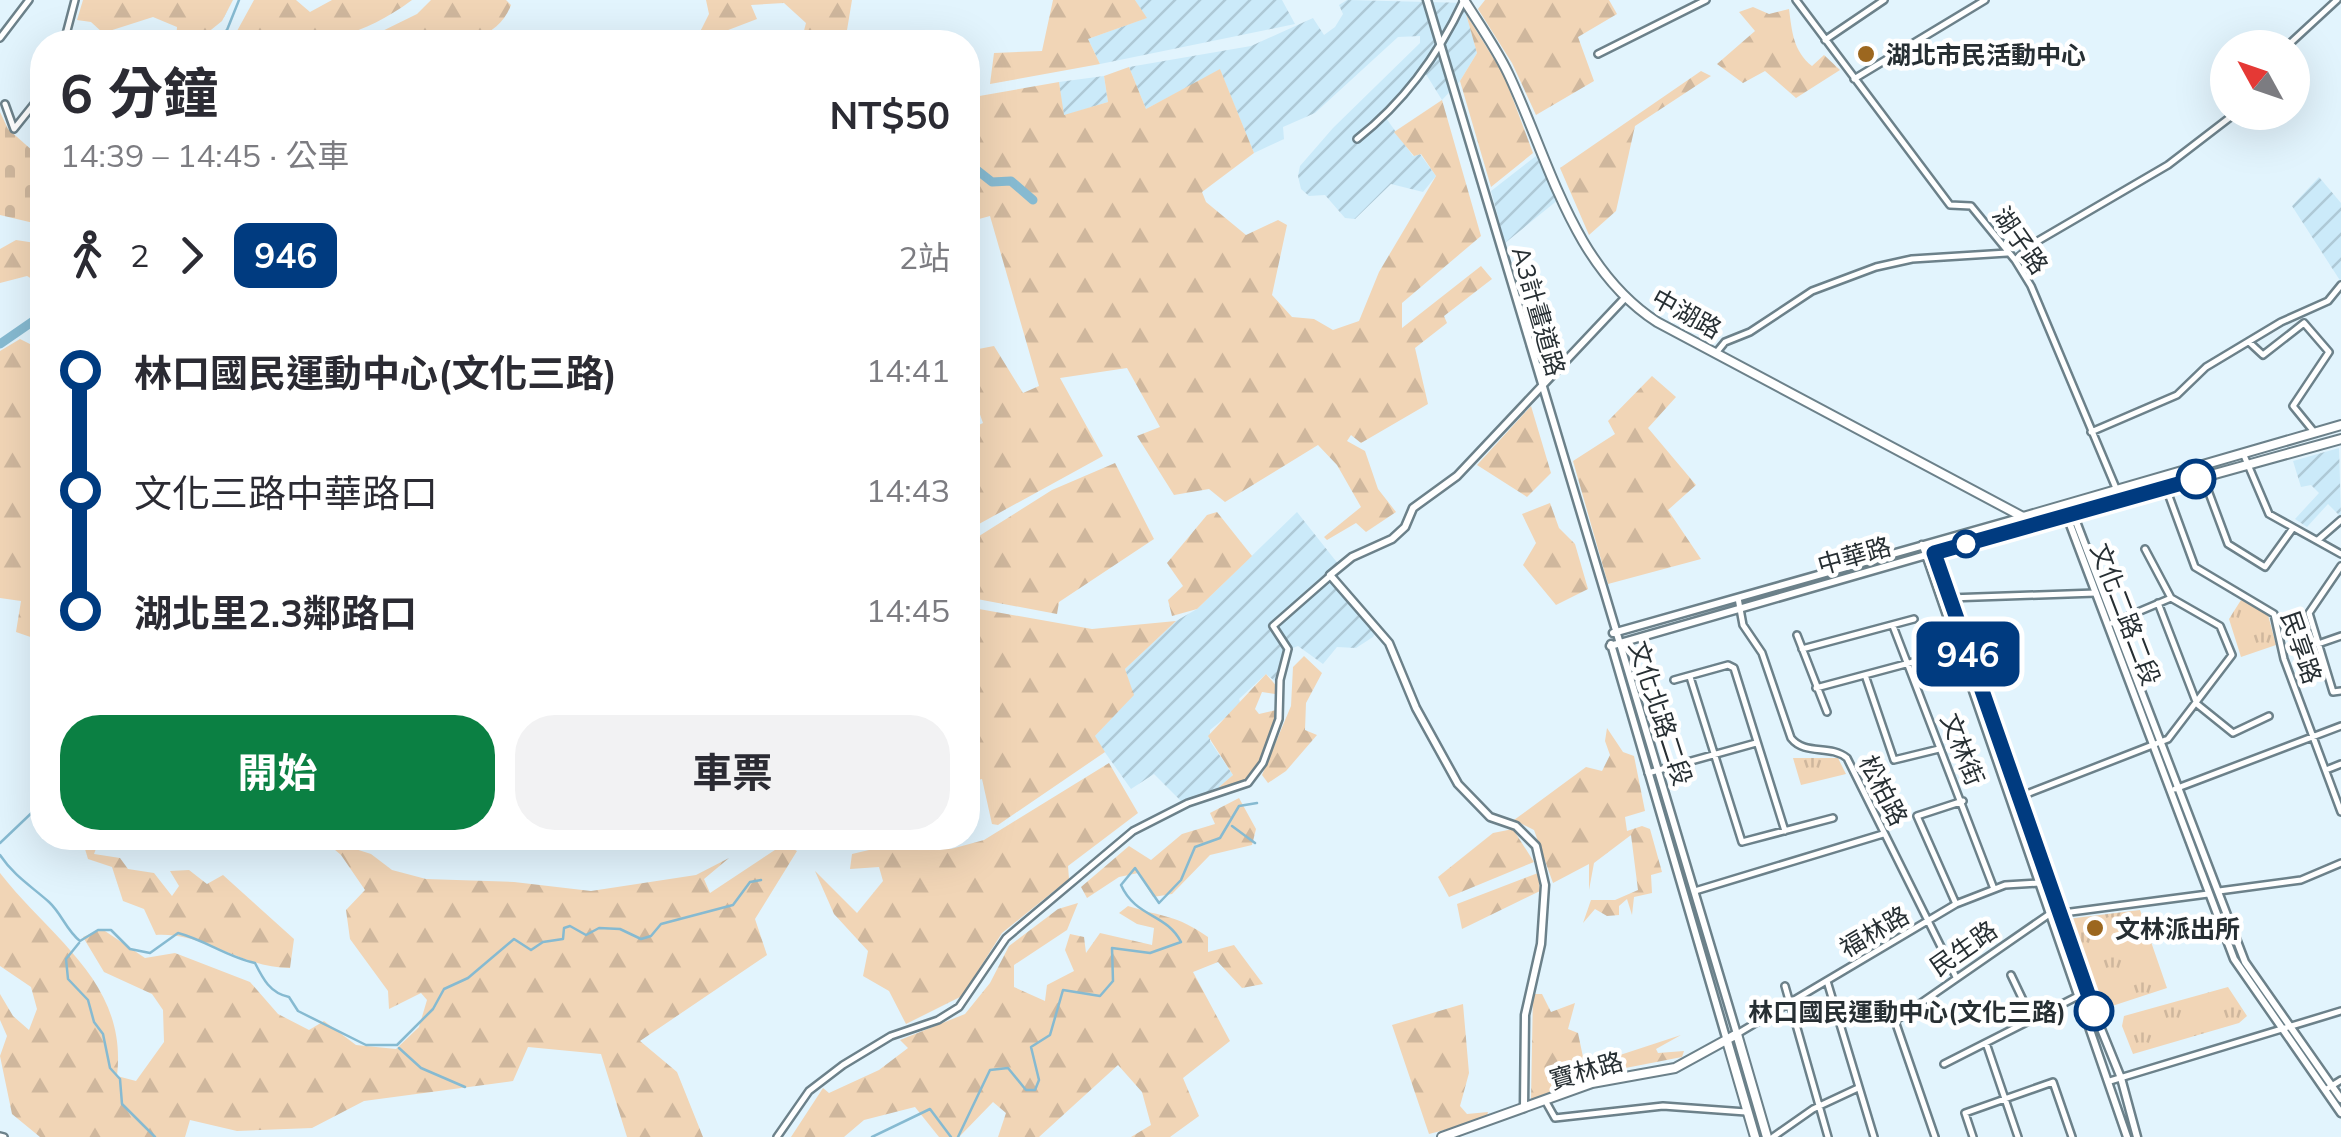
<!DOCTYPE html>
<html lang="zh-TW">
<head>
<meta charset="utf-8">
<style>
	:root { --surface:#fff; --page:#f2f2f3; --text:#2b2b33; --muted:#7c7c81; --accent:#0b8043 }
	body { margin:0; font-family:Mulish,"Noto Sans TC",sans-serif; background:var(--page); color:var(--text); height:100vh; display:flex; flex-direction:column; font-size:38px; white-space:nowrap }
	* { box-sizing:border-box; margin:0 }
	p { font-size:32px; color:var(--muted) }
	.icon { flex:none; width:55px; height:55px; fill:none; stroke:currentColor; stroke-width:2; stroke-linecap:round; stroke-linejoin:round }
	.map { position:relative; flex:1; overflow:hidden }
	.drawer { position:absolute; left:30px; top:30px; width:950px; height:820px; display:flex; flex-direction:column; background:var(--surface); border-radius:40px; box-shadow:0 10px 40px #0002 }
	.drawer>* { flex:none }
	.badge { padding:0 20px; border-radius:15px; font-size:35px; line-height:65px }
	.needle { width:65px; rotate:310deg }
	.buttons { position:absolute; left:2210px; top:30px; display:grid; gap:20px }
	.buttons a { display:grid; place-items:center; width:100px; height:100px; border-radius:50%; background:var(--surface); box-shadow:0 10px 40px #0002; font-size:50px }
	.map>.badge { position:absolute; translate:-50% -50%; box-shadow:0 0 0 5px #fff }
	.legs { display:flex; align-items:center; gap:15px; height:110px; padding:0 30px; font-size:32px }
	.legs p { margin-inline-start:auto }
	.summary { display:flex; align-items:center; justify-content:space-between; height:170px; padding:0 30px }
	h1 { font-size:55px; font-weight:700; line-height:75px }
	.primary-button { display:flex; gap:20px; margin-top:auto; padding:20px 30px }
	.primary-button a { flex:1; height:115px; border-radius:40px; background:var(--accent); color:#fff; font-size:40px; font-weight:700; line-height:115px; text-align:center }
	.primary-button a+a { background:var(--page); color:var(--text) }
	ul { padding:0 30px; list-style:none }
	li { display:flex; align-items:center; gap:35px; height:120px; font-size:38px }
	li i { display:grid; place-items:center; width:15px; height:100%; margin:0 12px; background:currentColor }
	li i::after { content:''; width:25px; height:25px; margin:-12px; border:8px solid; border-radius:50%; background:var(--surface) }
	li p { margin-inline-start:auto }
	li:first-child i { background:linear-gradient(#0000 50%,currentColor 0) }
	li:last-child i { background:linear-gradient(currentColor 50%,#0000 0) }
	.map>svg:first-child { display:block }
	.industrial { fill:url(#industrial-furrows) }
	.grass { fill:url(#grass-tufts) }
	.forest { fill:url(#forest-firs) }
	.cemetery { fill:url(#cemetery-stones) }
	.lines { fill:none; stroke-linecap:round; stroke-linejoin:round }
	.stream { stroke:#86bad1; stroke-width:2.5 }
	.river { stroke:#86bad1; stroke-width:9 }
	.minor-casing { stroke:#6c818a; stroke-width:10 }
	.tertiary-casing { stroke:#6c818a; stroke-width:11 }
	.secondary-casing { stroke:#6c818a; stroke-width:12 }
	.minor { stroke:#fff; stroke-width:5 }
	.tertiary { stroke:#fff; stroke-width:6 }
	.secondary { stroke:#fff; stroke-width:8 }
	.line-1-casing { stroke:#fff; stroke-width:22 }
	.line-1 { stroke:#003b80; stroke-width:15 }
	.poi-dot { fill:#9c671f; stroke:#fff; stroke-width:4 }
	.stop-1-dot { fill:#fff; stroke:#003b80; stroke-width:5 }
	.labels { text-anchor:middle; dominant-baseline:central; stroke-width:9; stroke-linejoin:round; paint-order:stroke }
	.poi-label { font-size:25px; font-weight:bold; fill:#272f33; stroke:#fff; text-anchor:start }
	.street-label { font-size:25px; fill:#272f33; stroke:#fff }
	.stop-label { font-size:25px; font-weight:bold; fill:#272f33; stroke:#fff; text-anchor:end }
</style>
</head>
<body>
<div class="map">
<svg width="2341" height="1137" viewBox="0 0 2341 1137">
	<defs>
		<pattern id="industrial-furrows" width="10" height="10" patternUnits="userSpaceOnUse" patternTransform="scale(2.5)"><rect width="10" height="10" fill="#cbeaf9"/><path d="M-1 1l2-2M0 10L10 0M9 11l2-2" fill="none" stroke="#aec9d6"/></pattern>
		<pattern id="grass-tufts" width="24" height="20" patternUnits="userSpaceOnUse" patternTransform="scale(2.5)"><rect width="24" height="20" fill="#f1d5b6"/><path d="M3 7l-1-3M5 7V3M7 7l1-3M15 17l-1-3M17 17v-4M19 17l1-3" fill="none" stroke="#cfb79d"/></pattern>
		<pattern id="forest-firs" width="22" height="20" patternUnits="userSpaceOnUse" patternTransform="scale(2.5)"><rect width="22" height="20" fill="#f1d5b6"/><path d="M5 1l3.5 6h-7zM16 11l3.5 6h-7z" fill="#cfb79d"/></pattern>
		<pattern id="cemetery-stones" width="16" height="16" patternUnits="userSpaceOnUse" patternTransform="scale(2.5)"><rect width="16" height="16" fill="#f1d5b6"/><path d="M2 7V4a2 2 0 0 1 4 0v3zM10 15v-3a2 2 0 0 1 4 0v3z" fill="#cfb79d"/></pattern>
	</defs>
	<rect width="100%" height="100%" fill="#e2f4fd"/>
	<path class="industrial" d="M1135,0H1282L1295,24L1100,64L1088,39L1146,18Z
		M1347,0L1468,3L1466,14L1477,53L1460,81L1442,100L1424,71L1386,118L1413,156L1420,154L1436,176L1423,192L1391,184L1355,219L1345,218L1325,195L1309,196L1301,189L1298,176L1300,166L1333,128L1420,43V36L1398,37L1315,113L1283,127L1284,139L1254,153L1220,70L1146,109L1129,67L1251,46L1313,18L1324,35L1335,27L1343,14L1339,5Z
		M1104,76L1108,102L1063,116L1059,82Z
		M1536,156L1559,199L1505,243L1491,191Z
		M2319,177L2341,203V282L2292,206Z
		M2339,448L2341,517L2328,504L2307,527L2295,519L2319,493L2311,485L2301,487L2293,461Z
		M1297,512L1343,570L1331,579L1376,631L1373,637L1356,648L1337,647L1323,664L1298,646L1288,650L1280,685L1266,674L1239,699L1241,705L1210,730V741L1233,775L1219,787L1221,792L1183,803L1154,774L1131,789L1094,737L1133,695L1125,669L1176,621L1197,609Z"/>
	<path class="grass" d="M2241,600L2267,611L2276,645L2241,657L2229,619Z
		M1793,758H1838L1846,774L1801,785Z
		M2140,910L2167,988L2103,1009L2067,919Z
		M2228,987L2247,1016L2239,1023L2133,1054L2122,1026L2124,1016Z"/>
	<path class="forest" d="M83,0H233L222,21L196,42H176L177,27L153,17L103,33L91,22L77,20Z
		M254,0H296L310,12L332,0H412C350,46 305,43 231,42Z
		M431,0H506L511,5C491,59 407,43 360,42L417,14Z
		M706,0H852L845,42H801L806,23L784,3L751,5L757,19L723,32L721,42H695L709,14Z
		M1053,0H1135L1147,18L1088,39L1100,64L990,84L994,53L1042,51Z
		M1485,0H1609L1617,14L1578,37L1594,81L1536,115L1512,63L1478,9Z
		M1753,7L1769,14L1789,9C1792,31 1793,51 1812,66L1824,55L1840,70L1796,98L1765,71L1743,83L1717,64L1755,31L1739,12Z
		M1466,14L1504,75L1533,153L1491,187L1460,81L1477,53Z
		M1129,67L1146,109L1220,69L1254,153L1202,192L1206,202L1246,235L1278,220L1287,225L1272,295L1292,317L1314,319L1333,330L1359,321L1379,272L1436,176L1421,154L1414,156L1394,132L1442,100L1481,236L1402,303V328L1481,266L1492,279L1444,316L1447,323L1415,348L1428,404L1361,443L1351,435L1347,441L1365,451L1378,489L1396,512L1366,532L1356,523L1327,540L1324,537L1361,507L1337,465L1318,445L1225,502L1209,489L1174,495L1137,436L1160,427L1127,368L1060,378L1103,456L968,530V430L983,423L968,381V351L994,346L1023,393L1039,386L990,216L968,222V98L1059,82L1064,115L1108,102L1104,76Z
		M1701,71L1711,76L1635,126L1616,211L1589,235L1560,168Z
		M16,240L42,244V285L27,276L0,283V249Z
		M20,339L42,350V641L16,632L21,601L0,598V351Z
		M1652,376L1676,397L1648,428L1696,485L1668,510L1701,559L1608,584L1573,461L1615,434L1608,421Z
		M1531,406L1551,473L1527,497L1477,465Z
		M1115,463L1154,539L1059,602L1057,614L977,599L968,591V543L1052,490Z
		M1550,503L1559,528L1575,544L1588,589L1556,605L1523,565L1536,543L1522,514Z
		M1217,512L1252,556L1197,609L1172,616L1168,600L1183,586L1167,563L1207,515Z
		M979,609L1092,629L1176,621L1125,669L1134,695L1095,736L1105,752L998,825L992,824L982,779L968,783V643L972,635L968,619Z
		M1304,656L1322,673L1306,703L1305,730L1317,735L1286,771L1268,783L1262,775L1291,706L1293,667Z
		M1266,674L1279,689L1275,694L1262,692L1255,709L1259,714L1276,710V729L1253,778L1221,792L1219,787L1233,775L1208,736Z
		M1607,728L1623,752L1634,756L1645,811L1625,817L1627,831L1642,826L1650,829L1662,872L1651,875L1652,893L1634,897L1632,915L1627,899L1619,906V915L1607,916L1595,909L1583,923L1591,900H1615L1638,890L1631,835L1594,863L1589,890V864L1553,883L1534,830L1514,820L1586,767L1602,771L1610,755L1605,741Z
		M1109,763L1138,813L1068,866L1069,879L1002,933L962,996L906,1024L889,991L863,976L868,951L834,914L815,871L857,913L883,881L879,867L850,869L852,854L907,841L951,849L984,840Z
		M1239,798L1256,829L1252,845L1210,855L1172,894L1153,897L1138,873L1119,877L1087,898L1081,887L1129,846L1151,860L1182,834L1215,824L1210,813Z
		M1513,829L1534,862L1449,897L1438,877L1493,833Z
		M100,838L94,854L120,858L128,869L154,873L172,896L179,886L170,871L189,870L207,884L223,875L294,939L290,968C241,968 204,932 156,935L144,909L123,901L112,867L88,859L85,849Z
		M321,838L371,854L392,870L426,879L514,882L591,891L696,875L729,858L704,879L710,893L784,844L797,851L755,919L767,955L640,1041L677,1072L703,1137H627L601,1054L528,1047L513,1081L364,1101L312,1128L237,1131L190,1120L185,1137H40L12,1114L0,1056L7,1036L0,1020V994L13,1016L29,1030L37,1009L31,987L0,966V873C51,939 128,982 117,1076L136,1081L164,1042L163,1010L152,994L104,972L83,937L102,929L145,958L175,953L250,982L278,1014L309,1030L324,1021L356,1045L396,1049L419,1027L427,1000L421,993L389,1009L388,991L350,939L346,910L365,890L341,855Z
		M1538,873L1540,891L1462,929L1457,904Z
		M1078,903L1067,930L1014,965V987L1045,1001L1047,985L1074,971L1065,950L1070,934L1084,937L1086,953L1100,933L1152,945L1154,928L1137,924L1119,913L1128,906C1165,918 1175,914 1208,937V952L1234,945L1263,984L1242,988L1218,962L1193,972L1230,1041L1183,1078L1199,1116L1170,1137H1131L1151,1125L1142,1092L1118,1065L1039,1137H998L1006,1113L993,1102L959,1137H939L915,1107L864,1120L844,1137H791L823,1088L829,1093L879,1070L908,1048L900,1040L965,1014L990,983L1009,946L1058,909Z
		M1533,994H1542L1551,1012L1575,1003L1568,1029L1578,1033L1583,1057L1620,1055L1681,1035L1656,1049L1658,1053L1684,1051L1682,1057L1605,1072L1531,1100Z
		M1463,1004L1469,1073L1460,1106L1467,1114L1488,1112L1486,1119L1429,1134L1392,1025Z"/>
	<path class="cemetery" d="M0,112L8,129L42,159V225L0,215Z"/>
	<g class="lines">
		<path class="stream" d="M209,42L227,30L239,0
			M1232,826L1255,843
			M0,843L42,803
			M0,855C14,876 31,886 49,902C62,914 66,930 80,941L98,930H111L130,949L150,953L178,933C205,940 227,957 255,963C263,979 270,993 289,997L298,1011L366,1045H397L433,1009L444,989L468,978L514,939L531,950L543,942L563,939L564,928L570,926L586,935L599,928L620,929L641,939L651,936L661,924L733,905L750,882L761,880
			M79,943L66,959L68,979L88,1000L94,1022L103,1034L110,1068L120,1079L122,1104L155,1137
			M399,1048L421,1068L465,1087
			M872,1137L930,1109L951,1137
			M958,1137L990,1070L1008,1068L1026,1090H1035L1039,1080L1031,1047L1050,1035L1063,990L1100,996L1113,981L1112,948L1150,953L1181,942C1166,913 1136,918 1121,885L1135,868L1159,903L1181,880L1195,847L1220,838L1239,806L1257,803"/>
		<path class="river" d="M968,163L992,182L1011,181L1033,200
			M0,344L42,315"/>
		<defs>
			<path id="minor" d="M1796,0L1950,205L1971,206L2015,260L2031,286L2121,500
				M0,38L29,0
				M1825,40L1884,0
				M64,42L75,0
				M2285,48L2337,0
				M1598,54L1706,0
				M1854,79L1985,0
				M5,104L14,129L42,94
				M1357,139C1404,102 1439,54 1464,0
				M2015,260L2036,242L2168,165L2237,112
				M2304,323L2329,352L2293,406L2315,433
				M2249,342L2263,355L2304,323
				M1716,353L1725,342L1750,332L1812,291L1876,267L1912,259L2007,253
				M2091,432L2177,395L2206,367L2281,322L2328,301L2341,285
				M2243,453L2269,514L2341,554
				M2203,477L2228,544L2265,567L2293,528
				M2166,488L2195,567L2274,614L2284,659L2341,812
				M2318,540L2341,520
				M2145,549L2171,598
				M2341,566L2309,613L2333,692L2341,691
				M1738,598L1743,625L1762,653L1791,738C1805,756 1830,744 1847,758L1956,977
				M1949,598L2096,593
				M2158,603L2197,704L2233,733L2269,716
				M1893,626L1994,889
				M1797,635L1827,712
				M2318,644L2341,636
				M1802,649L1914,619
				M1865,675L1894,760L1939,749
				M1690,677L1742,842L1833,818
				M1674,680L1728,665L1734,668L1785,831
				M1816,688L1958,650
				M2326,770L2341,764
				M1648,773L1756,743
				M2175,789L2341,726
				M2019,797L2168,739L2232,655L2220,626L2171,598L2112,623
				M1695,891L1883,834
				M2219,891L2301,880L2341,863
				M1956,904L1917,816L1963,801
				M2011,975L2032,1019
				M1827,981L1874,1137
				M1785,986L1828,1137
				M1737,1034L1956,904L2005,885L2039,883
				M1986,1043L2018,1137
				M1944,1064L2086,992
				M2110,1081L2341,1011
				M2325,1090L2341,1080
				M1546,1102L1555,1118L1663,1106L1746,1112
				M0,1136L4,1137
				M777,1137L809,1091L843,1065L891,1036L938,1020L959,1007L1006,938L1133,831L1188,803L1248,783L1263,763L1279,719L1280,680L1288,649L1273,626L1330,576
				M1773,1137L1813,1109L1858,1088
				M1935,1137L1895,1021L2048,915L2208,894
				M1973,1137L1965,1113L2053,1082L2072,1137"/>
			<path id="tertiary" d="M1427,0L1737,1034
				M2072,511L2245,962L2341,1099
				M2066,514L2234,959L2341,1113
				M1922,545L1934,553L2086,992L2121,1078L2137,1137
				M1923,546L2127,1137
				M1613,633L2023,517
				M1611,644L1727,1041
				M1610,646L2027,526
				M1524,1108L1525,1015L1541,944L1545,885L1536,846L1516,826L1490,817L1458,784L1416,708L1389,643L1330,575L1352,557L1392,539L1405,527L1413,508L1457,476L1624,299"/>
			<path id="secondary" d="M1464,0C1479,24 1496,48 1508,73C1549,159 1572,267 1657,322L2023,517L2027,526L2341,439
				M2023,517L2341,425
				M1727,1041L1755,1137
				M1442,1137L1592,1083L1675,1068L1737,1034L1767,1137"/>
		</defs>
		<use href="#minor" class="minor-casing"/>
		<use href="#tertiary" class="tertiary-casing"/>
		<use href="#secondary" class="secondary-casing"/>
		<use href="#minor" class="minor"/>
		<use href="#tertiary" class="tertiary"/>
		<use href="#secondary" class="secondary"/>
	</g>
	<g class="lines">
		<defs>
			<path id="line-1" d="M2094,1011L1934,553L2196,479"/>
		</defs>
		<use href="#line-1" class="line-1-casing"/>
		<use href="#line-1" class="line-1"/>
	</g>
	<g class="poi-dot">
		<circle cx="1866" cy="54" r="10"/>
		<circle cx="2095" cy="928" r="10"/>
	</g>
	<g class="stop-1-dot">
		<circle cx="2196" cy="479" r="18"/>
		<circle cx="1966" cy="544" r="12"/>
		<circle cx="2094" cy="1011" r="18"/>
	</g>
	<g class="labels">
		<g class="poi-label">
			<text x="1886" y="54">湖北市民活動中心</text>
			<text x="2115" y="928">文林派出所</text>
		</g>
		<g class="street-label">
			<text transform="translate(2021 240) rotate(55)">湖子路</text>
			<text transform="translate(1539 311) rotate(74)">A3計畫道路</text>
			<text transform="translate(1687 313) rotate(29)">中湖路</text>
			<text transform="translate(1854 555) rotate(-16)">中華路</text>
			<text transform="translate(2126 614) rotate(69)">文化二路二段</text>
			<text transform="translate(2302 647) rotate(71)">民享路</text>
			<text transform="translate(1661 713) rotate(72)">文化北路二段</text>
			<text transform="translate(1963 749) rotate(68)">文林街</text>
			<text transform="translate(1884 790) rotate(63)">松柏路</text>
			<text transform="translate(1874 931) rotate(-30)">福林路</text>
			<text transform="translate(1963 948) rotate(-35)">民生路</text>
			<text transform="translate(1586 1070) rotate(-16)">寶林路</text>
		</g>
		<g class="stop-label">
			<text x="2066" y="1011">林口國民運動中心(文化三路)</text>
		</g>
	</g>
</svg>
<div class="buttons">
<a><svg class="needle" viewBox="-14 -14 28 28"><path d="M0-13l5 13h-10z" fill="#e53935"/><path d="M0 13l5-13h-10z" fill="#7c7c81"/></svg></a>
</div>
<b class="badge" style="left:1968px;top:654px;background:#003b80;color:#fff">946</b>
<section class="drawer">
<div class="summary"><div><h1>6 分鐘</h1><p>14:39 – 14:45 · 公車</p></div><b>NT$50</b></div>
<div class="legs"><svg class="icon" aria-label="walk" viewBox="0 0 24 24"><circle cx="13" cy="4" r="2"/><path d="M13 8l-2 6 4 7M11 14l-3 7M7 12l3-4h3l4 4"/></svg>2<svg class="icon" aria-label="forward" viewBox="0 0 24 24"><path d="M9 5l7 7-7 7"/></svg><b class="badge" style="background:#003b80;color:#fff">946</b><p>2站</p></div>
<ul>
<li><i style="color:#003b80"></i><b>林口國民運動中心(文化三路)</b><p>14:41</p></li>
<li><i style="color:#003b80"></i><span>文化三路中華路口</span><p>14:43</p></li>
<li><i style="color:#003b80"></i><b>湖北里2.3鄰路口</b><p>14:45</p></li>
</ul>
<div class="primary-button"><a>開始</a><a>車票</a></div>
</section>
</div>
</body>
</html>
